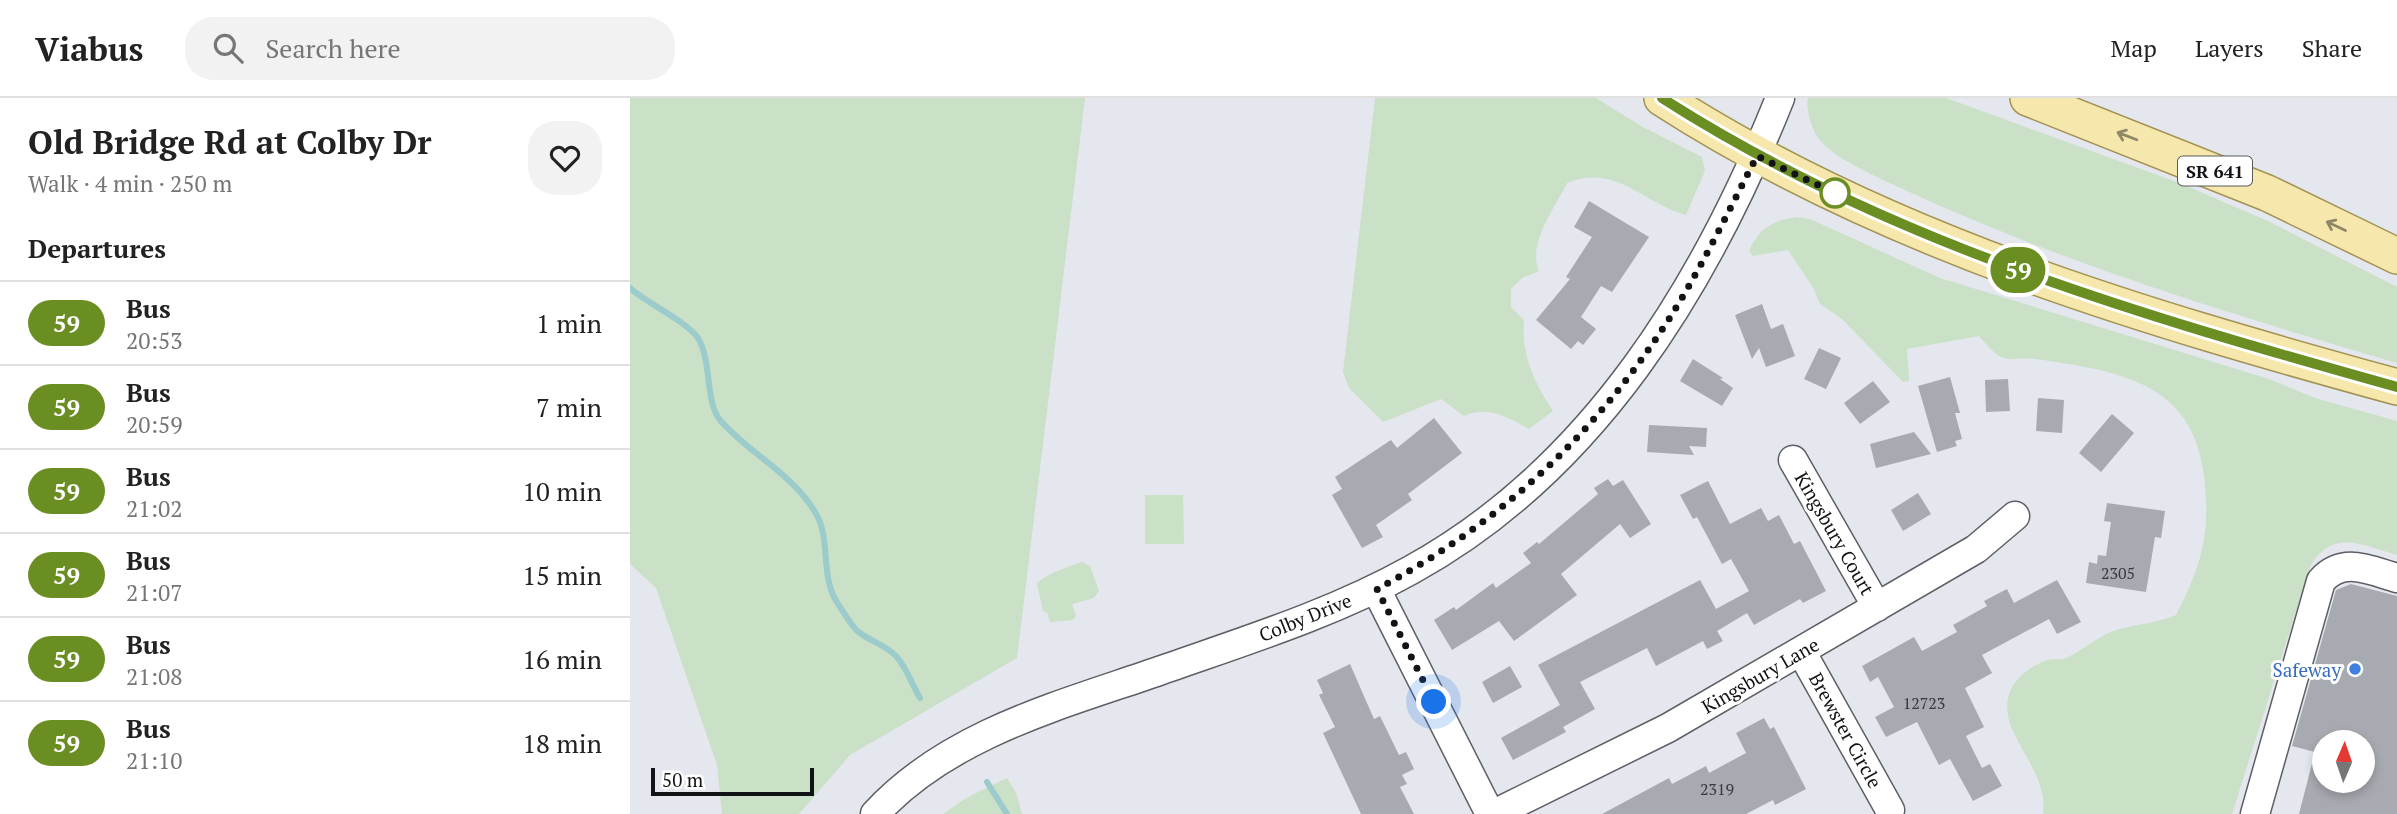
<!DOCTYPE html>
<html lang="en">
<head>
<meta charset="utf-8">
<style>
	:root { --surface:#fff; --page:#f2f2f2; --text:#222; --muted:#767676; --line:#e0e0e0 }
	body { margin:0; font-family:"PT Serif",serif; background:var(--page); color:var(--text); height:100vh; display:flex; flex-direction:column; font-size:26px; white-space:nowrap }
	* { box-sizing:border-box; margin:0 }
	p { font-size:23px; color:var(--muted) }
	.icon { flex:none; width:38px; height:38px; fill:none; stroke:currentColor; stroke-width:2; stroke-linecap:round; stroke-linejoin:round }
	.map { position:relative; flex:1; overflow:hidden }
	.drawer { display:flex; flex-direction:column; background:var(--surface); width:630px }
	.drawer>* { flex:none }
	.badge { padding:0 14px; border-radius:23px; font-size:24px; line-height:46px }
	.needle { width:46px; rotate:2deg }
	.buttons { position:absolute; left:1682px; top:632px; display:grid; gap:14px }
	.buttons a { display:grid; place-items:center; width:63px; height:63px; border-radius:50%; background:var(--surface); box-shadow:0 4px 10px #0003; font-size:35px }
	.scale { position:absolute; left:21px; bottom:18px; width:163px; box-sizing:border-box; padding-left:7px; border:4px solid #121316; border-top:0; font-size:19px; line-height:24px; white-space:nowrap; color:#121316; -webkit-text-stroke:5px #fff; paint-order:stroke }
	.you { position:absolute; width:35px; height:35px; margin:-18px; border:5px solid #fff; border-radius:50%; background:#1a73e8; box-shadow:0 0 0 10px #1a73e833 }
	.map>.badge { position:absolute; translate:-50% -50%; box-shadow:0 0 0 4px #fff }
	h2 { padding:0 28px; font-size:26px; line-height:63px }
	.round { display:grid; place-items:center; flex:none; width:74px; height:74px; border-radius:28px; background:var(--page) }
	.overview { display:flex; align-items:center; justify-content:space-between; height:119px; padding:0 28px }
	h1 { font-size:33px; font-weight:800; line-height:52px }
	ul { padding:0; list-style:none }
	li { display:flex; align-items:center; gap:21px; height:84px; padding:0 28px; border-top:2px solid var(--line) }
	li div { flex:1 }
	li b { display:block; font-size:26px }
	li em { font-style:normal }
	li .badge { min-width:77px; font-weight:700; text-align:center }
	header { display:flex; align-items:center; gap:42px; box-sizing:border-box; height:98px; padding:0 35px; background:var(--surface); border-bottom:2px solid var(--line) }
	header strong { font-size:33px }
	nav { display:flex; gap:38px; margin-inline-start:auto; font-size:24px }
	.search { width:490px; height:63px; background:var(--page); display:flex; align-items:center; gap:18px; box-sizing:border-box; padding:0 24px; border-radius:28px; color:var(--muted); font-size:26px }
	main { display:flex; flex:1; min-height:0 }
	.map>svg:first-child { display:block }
	.green { fill:#cae0c7 }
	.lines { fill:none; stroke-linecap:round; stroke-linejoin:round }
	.stream { stroke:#9bcbca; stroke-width:6 }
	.building { fill:#a8aab1; fill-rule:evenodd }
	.minor-casing { stroke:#5d5f65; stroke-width:31 }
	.major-casing { stroke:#a29253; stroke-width:38 }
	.minor { stroke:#fff; stroke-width:28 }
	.major { stroke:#f6e7ac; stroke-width:35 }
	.oneway { stroke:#8f8868 }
	.line-casing { stroke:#fff; stroke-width:16 }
	.line { stroke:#6b8e23; stroke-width:10 }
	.walk { stroke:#121316; stroke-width:7; stroke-dasharray:0 12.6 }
	.stop-dot { fill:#fff; stroke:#6b8e23; stroke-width:3.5 }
	.shop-dot { fill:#3f7fe0; stroke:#fff; stroke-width:2.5 }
	.labels { text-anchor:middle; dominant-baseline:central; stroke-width:6; stroke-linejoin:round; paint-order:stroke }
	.number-label { font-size:16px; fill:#38393d }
	.shield { fill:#fff; stroke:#595a5c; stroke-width:2 }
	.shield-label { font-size:18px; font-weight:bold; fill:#121316 }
	.street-label { font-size:19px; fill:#121316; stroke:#fff }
	.shop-label { font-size:19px; fill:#366cbe; stroke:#fff; text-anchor:end }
</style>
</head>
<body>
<header>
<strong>Viabus</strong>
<div class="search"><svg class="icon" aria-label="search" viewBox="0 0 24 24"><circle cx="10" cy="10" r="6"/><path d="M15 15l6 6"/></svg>Search here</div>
<nav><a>Map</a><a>Layers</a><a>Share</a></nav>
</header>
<main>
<section class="drawer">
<div class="overview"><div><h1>Old Bridge Rd at Colby Dr</h1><p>Walk · 4 min · 250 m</p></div><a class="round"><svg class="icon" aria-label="heart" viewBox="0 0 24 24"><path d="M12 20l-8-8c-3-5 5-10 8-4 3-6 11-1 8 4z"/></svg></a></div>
<h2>Departures</h2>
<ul>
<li><span class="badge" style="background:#6b8e23;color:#fff">59</span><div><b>Bus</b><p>20:53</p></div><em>1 min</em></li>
<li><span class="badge" style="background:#6b8e23;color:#fff">59</span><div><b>Bus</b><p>20:59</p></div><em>7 min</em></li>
<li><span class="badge" style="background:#6b8e23;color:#fff">59</span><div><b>Bus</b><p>21:02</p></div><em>10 min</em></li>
<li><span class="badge" style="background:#6b8e23;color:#fff">59</span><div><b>Bus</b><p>21:07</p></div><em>15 min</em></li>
<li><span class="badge" style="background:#6b8e23;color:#fff">59</span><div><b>Bus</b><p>21:08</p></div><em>16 min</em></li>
<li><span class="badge" style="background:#6b8e23;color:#fff">59</span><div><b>Bus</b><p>21:10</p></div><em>18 min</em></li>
</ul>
</section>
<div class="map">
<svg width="1767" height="716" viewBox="0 0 1767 716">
	<rect width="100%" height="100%" fill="#e4e7ee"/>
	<path class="green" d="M0,0H455L387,560L220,657L169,716H92L87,667L26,490L0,466Z
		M745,0H966L1011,28L1072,59L1075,73L1056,117C1012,105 987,65 937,85C925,110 897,145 909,173L892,180L881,191V209L894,222C891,257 904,284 923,313L899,331C878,319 857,307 834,318L811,301L753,324L719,290L713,274Z
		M1178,0H1316L1552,86L1640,124L1767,189V265C1600,216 1433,165 1275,92C1252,81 1203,61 1188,40C1182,31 1175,11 1178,0Z
		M1166,119L1180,121L1310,180L1639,281L1685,300L1767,323V457C1732,447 1702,430 1680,469L1602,716H1413C1417,685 1396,661 1383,633C1367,598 1386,574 1417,562C1424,560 1431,563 1438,559C1455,551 1470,536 1490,531C1509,526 1527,525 1546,517C1572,467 1581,434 1574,378C1563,285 1491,274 1413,262C1377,256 1378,273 1349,238L1277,251L1279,283L1273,284L1212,221L1190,206L1184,191L1158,152L1123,158L1119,153C1129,131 1141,123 1166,119Z
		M515,397H553L554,446H515Z
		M452,464L460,468L469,493L464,500L442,506L446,518L443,522L420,524L417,514L413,513L407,485C418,475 437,469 452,464Z
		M377,680L386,695L392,716H313L336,700Z"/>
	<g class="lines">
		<path class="stream" d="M0,190C18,206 56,223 68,240C82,263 75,304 90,322C118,355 162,375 185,414C202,441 189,478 208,506C214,514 222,530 230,535C242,544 255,547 266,558C277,570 281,585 290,600
			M357,684L377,716"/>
	</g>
	<path class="building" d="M959,103L1019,139L982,194L971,188L951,219L966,231L953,247L948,243L941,251L906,222L940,181L936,179L962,139L944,129Z
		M1132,206L1141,231L1153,226L1165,258L1136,269L1129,250L1122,261L1105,217Z
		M1189,250L1211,260L1196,291L1174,281Z
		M1063,261L1093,280L1090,281L1103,290L1092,308L1050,283Z
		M1320,279L1330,315H1325L1332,341L1325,343L1327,348L1307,354L1288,288Z
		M1378,281L1380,313L1356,314L1355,282Z
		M1243,283L1260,304L1230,326L1214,305Z
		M1408,300L1434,302L1432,335L1406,333Z
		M1482,316L1504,335L1471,374L1449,355Z
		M804,320L832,355L778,396L782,402L746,427L753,439L732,450L702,397L712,391L705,379L761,342L767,350Z
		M1019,327L1077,330L1076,349L1059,348L1064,357L1017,354Z
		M1284,334L1301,356L1246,370L1240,346Z
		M978,381L983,388L993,382L1021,426L1000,440L990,426L931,476L947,497L884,543L869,523L822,552L804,522L824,509L826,512L863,485L866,490L901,465L893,455L907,444L909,446L968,396L964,390Z
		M1078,383L1100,426L1131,410L1138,423L1149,417L1164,446L1170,443L1196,493L1173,505L1170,501L1124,527L1117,515L1087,533L1093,543L1077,551L1073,543L1026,568L1017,550L950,584L965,611L933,629L936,634L883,662L871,640L930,607L908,567L1070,482L1086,511L1119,493L1101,461L1092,466L1067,419L1063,421L1050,397Z
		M1288,395L1301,416L1273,433L1261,412Z
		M1477,405L1535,413L1531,440L1525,439L1516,494L1456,485L1459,464L1467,466L1468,457L1476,458L1481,424L1474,423Z
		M1427,482L1451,524L1427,536L1419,521L1352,557L1362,575L1335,590L1354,629L1336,638L1352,670L1360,666L1372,688L1343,703L1320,661L1309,667L1287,624L1256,639L1245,619L1264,609L1248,579L1240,584L1232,568L1284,539L1292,553L1327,534L1323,527L1357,508L1354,503L1377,491L1384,505Z
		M1721,486L1767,498V716H1669L1685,654L1662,648L1706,492ZM1694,644H1732V682H1694Z
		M720,566L744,621L750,618L769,657L776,654L784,671L772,677L777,686L770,689L784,716H731L693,635L705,629L689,597L693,595L687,582Z
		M880,568L892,589L863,605L852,584Z
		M1134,620L1140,631L1144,629L1176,691L1145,707L1143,702L1116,716H972L1039,680L1042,686L1076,668L1079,675L1116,655L1106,635Z"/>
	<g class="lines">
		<defs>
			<path id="minor" d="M1163,362L1247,509
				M746,491L860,716
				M1171,553L1260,712
				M245,716C318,636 431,607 529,573C614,543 702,516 781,472C963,372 1075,188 1150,0
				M864,716L1038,630L1346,451L1385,418
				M1625,716L1691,483C1713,458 1739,472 1767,480"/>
			<path id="major" d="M1032,0C1255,144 1513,219 1767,289
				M1398,0L1637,95L1767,158"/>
		</defs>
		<use href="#minor" class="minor-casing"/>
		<use href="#major" class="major-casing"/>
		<use href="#minor" class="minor"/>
		<use href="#major" class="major"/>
	</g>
	<defs><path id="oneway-shaft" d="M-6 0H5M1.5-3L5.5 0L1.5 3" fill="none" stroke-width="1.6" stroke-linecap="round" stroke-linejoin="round" transform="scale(1.75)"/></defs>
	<g class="oneway">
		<use href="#oneway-shaft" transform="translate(1497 38) rotate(-159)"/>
		<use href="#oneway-shaft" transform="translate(1706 128) rotate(-155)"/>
	</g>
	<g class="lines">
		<defs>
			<path id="line" d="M1032,0C1256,144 1513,218 1767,289"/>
		</defs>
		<use href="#line" class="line-casing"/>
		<use href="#line" class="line"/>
		<path class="walk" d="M804,604L747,491C868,427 965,337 1039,221C1072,169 1099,112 1127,58L1209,97L1205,95"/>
	</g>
	<circle class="stop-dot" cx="1205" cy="95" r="14"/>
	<circle class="shop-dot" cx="1725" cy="571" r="7"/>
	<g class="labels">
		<g class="number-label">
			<text x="1488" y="475">2305</text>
			<text x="1294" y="605">12723</text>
			<text x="1087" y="691">2319</text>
		</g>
		<rect class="shield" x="1548" y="58.5" width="74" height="29" rx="5"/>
		<g class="shield-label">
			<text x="1585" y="73">SR 641</text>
		</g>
		<g class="street-label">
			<text transform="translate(1205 435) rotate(60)">Kingsbury Court</text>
			<text transform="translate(675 519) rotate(-22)">Colby Drive</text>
			<text transform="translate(1130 577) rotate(-30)">Kingsbury Lane</text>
			<text transform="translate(1216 632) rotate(61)">Brewster Circle</text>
		</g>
		<g class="shop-label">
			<text x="1711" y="571">Safeway</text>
		</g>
	</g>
</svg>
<div class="buttons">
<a><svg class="needle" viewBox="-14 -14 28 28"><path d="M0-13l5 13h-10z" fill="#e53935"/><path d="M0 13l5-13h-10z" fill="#767676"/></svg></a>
</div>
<div class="scale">50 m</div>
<div class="you" style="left:804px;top:604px"></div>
<b class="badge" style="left:1388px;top:172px;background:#6b8e23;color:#fff">59</b>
</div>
</main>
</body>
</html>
